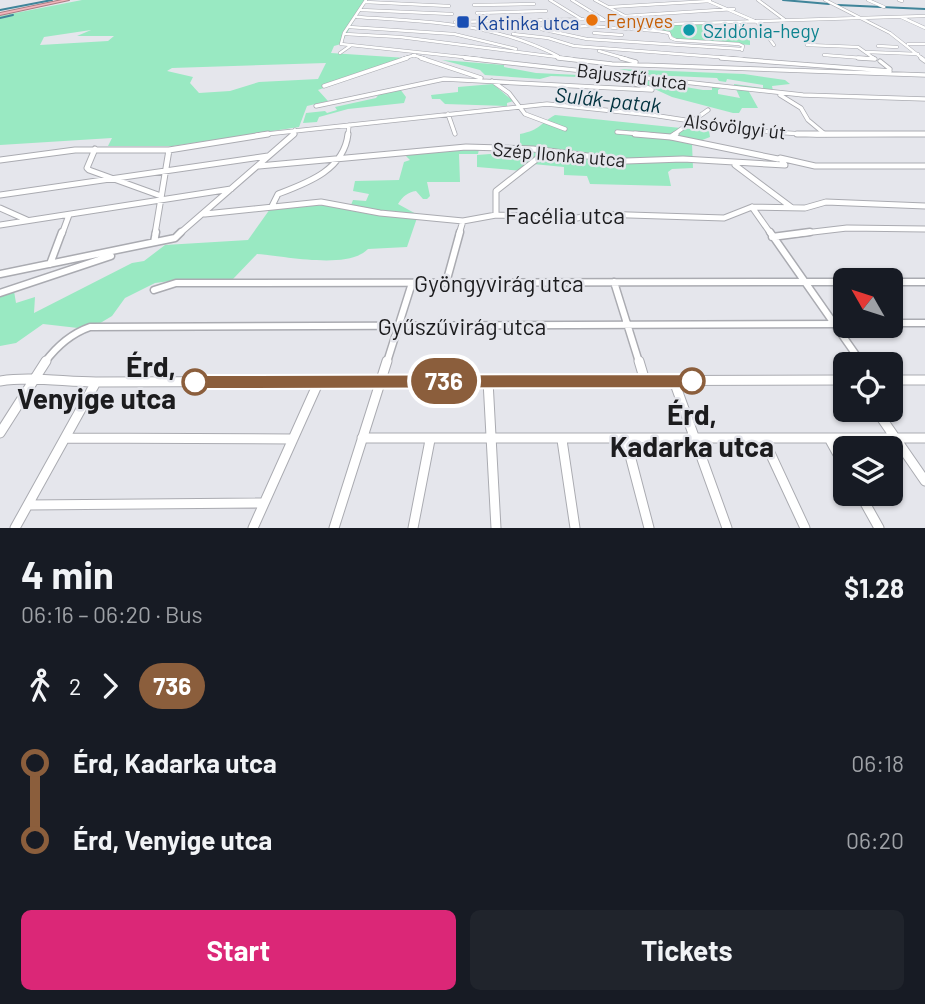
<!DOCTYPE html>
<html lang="en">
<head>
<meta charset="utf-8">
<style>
	:root { --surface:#171b24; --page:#20242c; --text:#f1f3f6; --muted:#9ea1a6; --accent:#db2777 }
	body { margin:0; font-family:Barlow,sans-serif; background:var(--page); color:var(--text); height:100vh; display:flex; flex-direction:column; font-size:26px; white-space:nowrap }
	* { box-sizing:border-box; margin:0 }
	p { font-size:23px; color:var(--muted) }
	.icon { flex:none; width:38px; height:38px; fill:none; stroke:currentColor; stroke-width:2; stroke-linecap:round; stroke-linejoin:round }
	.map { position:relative; height:528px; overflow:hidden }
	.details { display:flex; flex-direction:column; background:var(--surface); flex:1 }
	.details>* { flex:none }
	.badge { padding:0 14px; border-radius:23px; font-size:24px; line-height:46px }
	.needle { width:46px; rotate:309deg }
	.fabs { position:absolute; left:833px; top:268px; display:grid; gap:14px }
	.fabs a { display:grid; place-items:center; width:70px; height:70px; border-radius:10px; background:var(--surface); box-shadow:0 2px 5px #0004; font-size:35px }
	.map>.badge { position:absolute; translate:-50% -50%; box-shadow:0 0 0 4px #fff }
	.legs { display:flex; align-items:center; gap:10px; height:77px; padding:0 21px; font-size:23px }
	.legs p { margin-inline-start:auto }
	.head { display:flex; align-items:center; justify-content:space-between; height:119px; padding:0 21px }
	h1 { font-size:38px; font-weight:700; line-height:52px }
	.primary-button { display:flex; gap:14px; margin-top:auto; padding:14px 21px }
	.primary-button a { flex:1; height:80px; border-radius:10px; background:var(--accent); color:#fff; font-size:28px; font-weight:700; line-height:80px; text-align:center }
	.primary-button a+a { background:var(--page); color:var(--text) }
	ul { padding:0 21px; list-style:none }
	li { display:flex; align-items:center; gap:24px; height:77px; font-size:26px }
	li i { display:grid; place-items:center; width:10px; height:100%; margin:0 9px; background:currentColor }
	li i::after { content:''; width:18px; height:18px; margin:-9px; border:5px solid; border-radius:50%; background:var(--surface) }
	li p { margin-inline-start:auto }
	li:first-child i { background:linear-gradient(#0000 50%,currentColor 0) }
	li:last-child i { background:linear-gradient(currentColor 50%,#0000 0) }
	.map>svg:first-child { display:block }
	.green { fill:#99e9c2; fill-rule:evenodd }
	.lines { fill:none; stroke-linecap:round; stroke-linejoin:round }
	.stream { stroke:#40859a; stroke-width:2 }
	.minor-far4-casing { stroke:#aaabb1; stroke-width:3.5 }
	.minor-far3-casing { stroke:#aaabb1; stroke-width:5 }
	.minor-far2-casing { stroke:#aaabb1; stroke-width:7 }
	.minor-far1-casing { stroke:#aaabb1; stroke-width:9 }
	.minor-casing { stroke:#aaabb1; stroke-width:11 }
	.highway-casing { stroke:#a87e83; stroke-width:2 }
	.minor-far4 { stroke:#fff; stroke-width:2.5 }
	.minor-far3 { stroke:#fff; stroke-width:3.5 }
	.minor-far2 { stroke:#fff; stroke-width:5 }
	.minor-far1 { stroke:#fff; stroke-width:6 }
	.minor { stroke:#fff; stroke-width:9 }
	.highway { fill:#f3b3ba; fill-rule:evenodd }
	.line-1 { fill:#8b5e3c; stroke:#fff; stroke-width:2 }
	.food-dot { fill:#e8710a; stroke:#e5e6ec; stroke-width:2.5 }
	.transit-dot { fill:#1a4fb4; stroke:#e5e6ec; stroke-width:2.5 }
	.culture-dot { fill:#0f9aa8; stroke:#e5e6ec; stroke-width:2.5 }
	.stop-1-dot { fill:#fff; stroke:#8b5e3c; stroke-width:3.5 }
	.labels { text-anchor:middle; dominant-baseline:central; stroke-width:5; stroke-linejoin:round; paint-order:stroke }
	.far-food-label { font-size:19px; fill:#c56008; stroke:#e5e6ec; text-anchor:start }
	.far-transit-label { font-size:19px; fill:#164399; stroke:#e5e6ec; text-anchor:start }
	.far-culture-label { font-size:19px; fill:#0d838f; stroke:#e5e6ec; text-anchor:start }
	.far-street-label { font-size:19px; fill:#1c1c1e; stroke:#e5e6ec }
	.far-water-label { font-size:21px; font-style:italic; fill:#01313e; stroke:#e5e6ec }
	.street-label { font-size:23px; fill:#1c1c1e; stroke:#e5e6ec }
	.near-stop-label { font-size:28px; font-weight:bold; fill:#1c1c1e; stroke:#e5e6ec; text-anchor:end }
</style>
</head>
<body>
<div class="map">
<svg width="925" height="528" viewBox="0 0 925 528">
	<rect width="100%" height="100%" fill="#e5e6ec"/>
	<path class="green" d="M82,0H365L341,44L334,46L331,53L406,58L318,90L328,101L307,106L299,127L173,146H108L112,138L0,145V16ZM91,30L77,36H114L108,41L40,45L44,37ZM326,63L318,79L259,82L230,91L199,93L190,83L193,77L167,71L172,68Z
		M638,23H710L718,28L745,29L750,36V45L676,39L667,32Z
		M442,60L504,65V67L536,73L579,75L578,77L551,76L540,79L485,75L480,70Z
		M619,69L744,74L785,80L790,84L772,86L773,91L734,87V84L763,88V85L727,79L726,82L719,81L717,78L650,75Z
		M627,77L703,90H712V86L722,87L718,90V94L740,98L736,89L748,90L758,108H742L739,113H733L672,97L648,86L627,81Z
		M493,84L513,101L507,103V106L445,104L440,99H432L431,95L458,92V87Z
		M400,89L406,97L404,103L348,109L319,117L317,122L303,123L306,113L325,111L327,113L337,110L335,107L376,98L380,93Z
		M555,115L700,130L702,127L700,124L721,127V129L709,131L710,137L692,144L693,168L672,169L668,172L671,186L590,184L587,176L564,175V167L533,164L524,171L477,167V155L516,152L520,142V134C541,130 540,123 555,115Z
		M479,149L478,154H459L460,182H427L430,196L427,199H423L416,191C408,192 402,197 398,204L418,215L407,247L368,249C348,270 285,256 257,254L233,279H185L155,283L125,298L112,316L97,325L78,328L43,324L16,343L0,346V295L14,291L16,303L35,297L34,313L132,263L144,261L165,245L248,240L270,209L324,205L349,210L353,200L366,201L369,194L353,191L355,181L399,180L404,162L410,160L404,154Z"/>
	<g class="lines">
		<path class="stream" d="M783,0L829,4
			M838,5L925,9
			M0,10L52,0
			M0,18L13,15"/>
		<defs>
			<path id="minor-far4" d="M366,0L344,33L341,44L481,59
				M550,0L581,19
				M572,0L603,19
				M595,0L625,16
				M758,0L785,20
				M825,0L890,33L923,59
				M868,0L884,7
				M899,0L902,1
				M708,1L757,22L774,45
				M365,2L449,6
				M474,5L534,4
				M610,7L710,1
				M361,10L452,14
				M477,13L546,11
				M624,16L734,9
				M357,17C430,22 491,22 558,56
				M901,17L925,28
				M455,22L589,19L669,24L925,16
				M736,22L747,33
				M349,27L454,34L516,49
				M536,28L587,39L742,49
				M509,30L589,26L658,31L644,26
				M658,31L669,33L671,38L676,40L739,44L743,46L742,50
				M594,33L622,35
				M345,34L400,37L573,59
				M513,34L548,38L574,46L743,59
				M908,44H925
				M807,45L858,47L875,59L824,55
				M878,46L897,47
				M599,51L627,59
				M867,52L918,54
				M340,53L350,46
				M413,55L426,59
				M402,59L415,55"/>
			<path id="minor-far3" d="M421,58L481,78
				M465,58L803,95L925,99
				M558,58L612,64L925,75
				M621,58L636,62
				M721,58L890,71
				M858,58L875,59L873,58
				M921,58L925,61
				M880,61L890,69
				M609,76L652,89
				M492,81L509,93L525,114L565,129
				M324,86L407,58
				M780,95L801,108L808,120L826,135
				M316,106L444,79L652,90
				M448,114L455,134
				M617,132L654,135
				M257,135L547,104L652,115L757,131L817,135L925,134
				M293,135L295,130
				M348,135L349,125
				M673,135L708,110"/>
			<path id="minor-far2" d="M635,134L671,137L778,159
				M797,134H925
				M671,137L676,134
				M95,149L87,168L89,170L161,196
				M0,160L75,150H169L268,134
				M735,165L791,207
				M259,166L466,147L533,149L626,161L683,159L785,165L780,158L815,166H925
				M0,195L268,156
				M272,206L278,194C307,183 344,170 348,134
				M752,207L771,234
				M0,208L27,220
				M205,214L321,202L380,213L463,221L496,215L577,218L598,214L724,218L752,207L805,208L826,202L925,206
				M496,215V191L547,151
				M0,225L231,189
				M62,234L69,215
				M155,234L169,150
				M179,234L294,134
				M459,234L463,221
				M796,234L847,228L925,229"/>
			<path id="minor-far1" d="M770,232L861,362
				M772,237L810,232
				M154,242L156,232
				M50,264L62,232
				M0,274L175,238L181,232
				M614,282L639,362
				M891,282H925
				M446,283L460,232
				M154,290L176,283L845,282
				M0,293L111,256
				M891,323H925
				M45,362C57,346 70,334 90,327L845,324
				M387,362L412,283"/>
			<path id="minor" d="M639,361L645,381
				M860,361L862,364
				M891,380H925
				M0,381C31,376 65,382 96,382L845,380
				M488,381L496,528
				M674,381L727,528
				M876,410L925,481
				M0,433L46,361
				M66,438L293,439
				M362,438H925
				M829,438L845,467
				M562,440L575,528
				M626,440L649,528
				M764,440L805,528
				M860,494L879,528
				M28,505L264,503
				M15,528L96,382
				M253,528L319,381
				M334,528L387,361
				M413,528L430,440"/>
			<path id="highway" d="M62,0H69L0,15V13Z"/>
		</defs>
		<use href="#minor-far4" class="minor-far4-casing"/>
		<use href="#minor-far3" class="minor-far3-casing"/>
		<use href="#minor-far2" class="minor-far2-casing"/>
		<use href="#minor-far1" class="minor-far1-casing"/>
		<use href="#minor" class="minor-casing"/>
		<use href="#highway" class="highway-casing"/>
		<use href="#minor-far4" class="minor-far4"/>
		<use href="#minor-far3" class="minor-far3"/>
		<use href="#minor-far2" class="minor-far2"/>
		<use href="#minor-far1" class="minor-far1"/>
		<use href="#minor" class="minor"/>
		<use href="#highway" class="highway"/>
	</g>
	<path class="line-1" d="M692,374L698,376L701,381L698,386L692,388L195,389L189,387L186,382L189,377L195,375Z"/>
	<circle class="food-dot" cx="592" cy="20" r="7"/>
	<rect class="transit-dot" x="456" y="15" width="14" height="14" rx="3.5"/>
	<circle class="culture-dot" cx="689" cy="30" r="7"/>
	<g class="stop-1-dot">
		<circle cx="692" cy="381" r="12"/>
		<circle cx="195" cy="382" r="12"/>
	</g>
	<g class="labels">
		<g class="far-food-label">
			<text x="606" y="20">Fenyves</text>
		</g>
		<g class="far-transit-label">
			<text x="477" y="22">Katinka utca</text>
		</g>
		<g class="far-culture-label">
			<text x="703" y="30">Szidónia-hegy</text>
		</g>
		<g class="far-street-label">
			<text transform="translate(632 76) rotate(7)">Bajuszfű utca</text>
			<text transform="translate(735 126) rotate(7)">Alsóvölgyi út</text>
			<text transform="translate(559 154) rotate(5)">Szép Ilonka utca</text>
		</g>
		<g class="far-water-label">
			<text transform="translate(608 99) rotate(6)">Sulák-patak</text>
		</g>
		<g class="street-label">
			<text x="565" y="215">Facélia utca</text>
			<text x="499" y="283">Gyöngyvirág utca</text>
			<text x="462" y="326">Gyűszűvirág utca</text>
		</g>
		<g class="near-stop-label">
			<text x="176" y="366">Érd,<tspan x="176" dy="32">Venyige utca</tspan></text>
			<text x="692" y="414" text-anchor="middle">Érd,<tspan x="692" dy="32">Kadarka utca</tspan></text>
		</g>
	</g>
</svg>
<div class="fabs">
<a><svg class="needle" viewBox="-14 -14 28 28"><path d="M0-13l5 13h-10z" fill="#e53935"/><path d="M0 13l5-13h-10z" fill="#9ea1a6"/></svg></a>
<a><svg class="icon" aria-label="locate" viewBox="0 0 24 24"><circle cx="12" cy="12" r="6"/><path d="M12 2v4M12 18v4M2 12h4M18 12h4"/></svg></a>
<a><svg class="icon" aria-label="layers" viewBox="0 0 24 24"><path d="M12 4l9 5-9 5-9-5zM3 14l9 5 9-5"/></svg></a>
</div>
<b class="badge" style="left:444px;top:381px;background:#8b5e3c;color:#fff">736</b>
</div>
<section class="details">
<div class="head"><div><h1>4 min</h1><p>06:16 – 06:20 · Bus</p></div><b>$1.28</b></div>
<div class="legs"><svg class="icon" aria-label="walk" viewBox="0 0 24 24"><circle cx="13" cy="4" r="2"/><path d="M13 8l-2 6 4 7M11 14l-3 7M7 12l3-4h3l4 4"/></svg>2<svg class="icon" aria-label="forward" viewBox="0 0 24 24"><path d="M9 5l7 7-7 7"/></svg><b class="badge" style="background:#8b5e3c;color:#fff">736</b></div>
<ul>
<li><i style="color:#8b5e3c"></i><b>Érd, Kadarka utca</b><p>06:18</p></li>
<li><i style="color:#8b5e3c"></i><b>Érd, Venyige utca</b><p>06:20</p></li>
</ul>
<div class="primary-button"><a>Start</a><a>Tickets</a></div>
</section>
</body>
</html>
